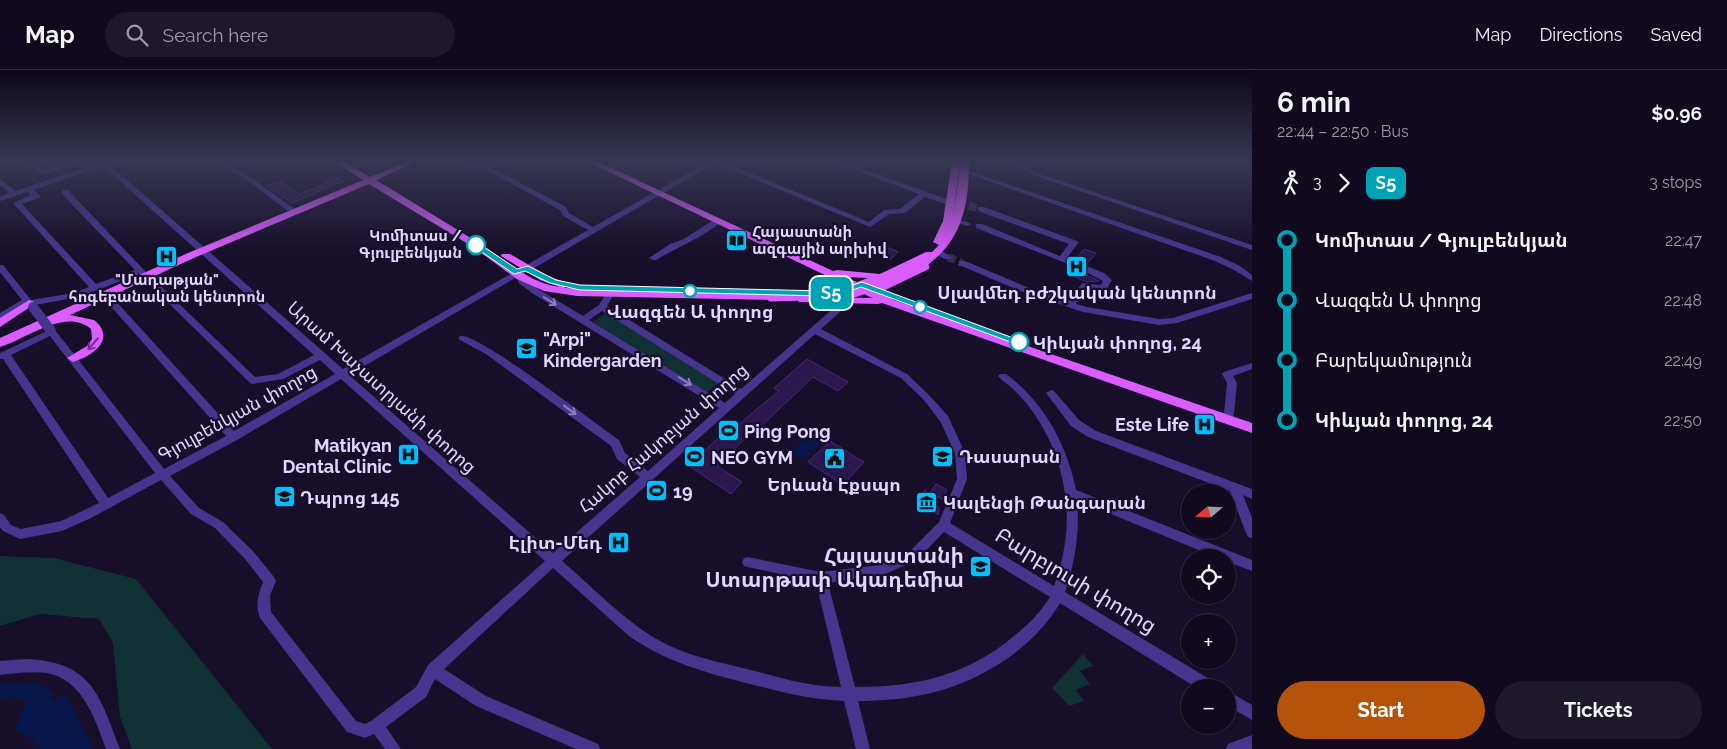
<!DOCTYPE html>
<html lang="en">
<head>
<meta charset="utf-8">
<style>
	:root { --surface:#110a1f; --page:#1e182c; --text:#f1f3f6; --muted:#9c9aa4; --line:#302b3d; --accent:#b45309 }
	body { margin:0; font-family:Raleway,"Noto Sans Armenian",sans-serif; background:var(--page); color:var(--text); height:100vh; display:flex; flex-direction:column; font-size:19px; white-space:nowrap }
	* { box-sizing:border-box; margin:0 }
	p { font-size:16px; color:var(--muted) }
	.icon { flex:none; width:28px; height:28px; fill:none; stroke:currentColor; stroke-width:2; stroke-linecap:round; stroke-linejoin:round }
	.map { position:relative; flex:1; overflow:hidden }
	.side { display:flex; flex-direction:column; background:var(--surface); width:475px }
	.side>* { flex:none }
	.badge { padding:0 10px; border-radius:8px; font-size:18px; line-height:32px }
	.needle { width:32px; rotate:251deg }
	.buttons { position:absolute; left:1181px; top:414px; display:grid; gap:10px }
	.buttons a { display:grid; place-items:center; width:55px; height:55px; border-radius:50%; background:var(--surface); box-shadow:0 1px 4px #0004,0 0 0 1px var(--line); font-size:25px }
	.map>.badge { position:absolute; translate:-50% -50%; box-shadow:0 0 0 2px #fff }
	.legs { display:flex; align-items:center; gap:8px; height:55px; padding:0 25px; font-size:16px }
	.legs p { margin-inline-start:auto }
	.head { display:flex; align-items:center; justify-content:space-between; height:85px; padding:0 25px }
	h1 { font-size:28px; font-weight:700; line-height:38px }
	.action { display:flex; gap:10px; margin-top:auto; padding:10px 25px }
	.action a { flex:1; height:58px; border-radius:30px; background:var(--accent); color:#fff; font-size:20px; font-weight:700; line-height:58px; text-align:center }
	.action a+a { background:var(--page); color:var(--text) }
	ul { padding:0 25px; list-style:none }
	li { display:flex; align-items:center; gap:18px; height:60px; font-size:19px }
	li i { display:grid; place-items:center; width:8px; height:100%; margin:0 6px; background:currentColor }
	li i::after { content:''; width:12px; height:12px; margin:-6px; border:4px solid; border-radius:50%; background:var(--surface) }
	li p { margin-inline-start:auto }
	li:first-child i { background:linear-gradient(#0000 50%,currentColor 0) }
	li:last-child i { background:linear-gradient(currentColor 50%,#0000 0) }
	header { display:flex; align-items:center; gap:30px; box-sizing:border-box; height:70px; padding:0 25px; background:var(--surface); border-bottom:1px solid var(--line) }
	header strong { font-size:24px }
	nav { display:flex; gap:28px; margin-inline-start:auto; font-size:18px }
	.search { width:350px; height:45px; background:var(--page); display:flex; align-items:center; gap:12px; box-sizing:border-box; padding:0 18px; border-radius:28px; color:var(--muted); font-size:19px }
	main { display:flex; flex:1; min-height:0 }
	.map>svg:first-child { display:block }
	.green { fill:#103034 }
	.water { fill:#06154a }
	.building { fill:#2a184c; stroke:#44287a }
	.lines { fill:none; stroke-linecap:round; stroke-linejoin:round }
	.minor-tunnel { stroke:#352c49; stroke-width:8; stroke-dasharray:8 4; stroke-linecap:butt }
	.minor { fill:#45358c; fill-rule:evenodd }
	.major { fill:#da5dff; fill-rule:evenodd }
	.minor-bridge { stroke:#45358c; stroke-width:10 }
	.major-bridge { stroke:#da5dff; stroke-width:9 }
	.oneway { stroke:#8b7dc0 }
	.oneway2 { stroke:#6f3289 }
	.line-1 { fill:#00a3b4; stroke:#fff }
	.stop-1-dot { fill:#fff; stroke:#00a3b4; stroke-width:2.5 }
	.labels { text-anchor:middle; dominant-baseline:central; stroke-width:4.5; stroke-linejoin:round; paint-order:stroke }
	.far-poi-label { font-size:15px; font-weight:bold; fill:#e1d6ff; stroke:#170e29; text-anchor:start }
	.far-stop-label { font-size:15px; font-weight:bold; fill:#e1d6ff; stroke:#170e29; text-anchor:end }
	.poi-label { font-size:18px; font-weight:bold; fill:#e1d6ff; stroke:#170e29; text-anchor:start }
	.stop-label { font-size:18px; font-weight:bold; fill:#e1d6ff; stroke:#170e29 }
	.street-label { font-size:18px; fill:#e1d6ff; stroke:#170e29 }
	.near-poi-label { font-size:21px; font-weight:bold; fill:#e1d6ff; stroke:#170e29; text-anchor:end }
	.near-street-label { font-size:21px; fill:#e1d6ff; stroke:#170e29 }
</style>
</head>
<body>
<header>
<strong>Map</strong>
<div class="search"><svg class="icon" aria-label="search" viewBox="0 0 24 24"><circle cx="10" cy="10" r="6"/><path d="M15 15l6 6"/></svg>Search here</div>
<nav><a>Map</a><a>Directions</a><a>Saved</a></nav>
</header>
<main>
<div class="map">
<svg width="1252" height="679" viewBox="0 0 1252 679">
	<rect width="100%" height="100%" fill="#170e29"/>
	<path class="green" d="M606,243L719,313L706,323L593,252Z
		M0,486L54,488L136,509L272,679H132L120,647L113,573L99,549L40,544L0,556Z
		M1083,584L1093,596L1080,601L1090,614L1076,620L1084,631L1069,636L1052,618Z"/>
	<path class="water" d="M811,363L823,370L804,389L792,382Z
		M4,613H36L56,623L51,627L54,631L65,623L93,679H39L37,673L15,659L26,632L21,627L0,629V614Z"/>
	<path class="building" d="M337,108L343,111L292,133L267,116L280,111L300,124Z
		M880,174L898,182L891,189L872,180Z
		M1084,179L1096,183L1087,194L1075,189Z
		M1072,197L1075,199L1099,211L1087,212L1067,204Z
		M807,289L848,312L838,321L813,307L755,362L753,361L717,396L742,412L731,424L689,396L729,357L735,361L742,354L740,353L779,321L774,318Z
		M830,371L864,392L843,415L808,392Z
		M936,414L947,420L942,429L930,423Z
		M925,420L939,438L938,445L917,431Z
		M979,489L988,496L980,508L971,502Z"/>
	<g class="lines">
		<path class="minor-tunnel" d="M969,136L981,139
			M948,187L962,193"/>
		<path class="minor" d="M25,90H31L43,100L78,90H87L42,105Z
			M97,90H118L117,91L109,94L343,299L588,160L563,146L560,140L475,94L467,97L454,90H461L467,92L477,90L566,137L569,143L593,157L711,90H719L869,152L884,140L900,139L919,124L830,91L829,90H837L955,132L956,134L952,136L925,127L905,143L889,144L870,157L715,93L522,205L538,219L583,246L599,235L607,222H613L614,224L607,236L741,319L844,229H850L851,231L850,233L821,259L907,304L929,325L948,346L965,383L967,409L950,453L1054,516C1058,504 1062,492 1064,479C1073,431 1060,378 1030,338C1025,331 1019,325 1012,318C1008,314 1002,311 998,306L1000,304H1006C1043,331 1067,374 1076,420L1252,490V501L1228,492V488H1218L1077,430C1080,462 1075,492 1065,522L1216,613L1218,618H1197L1060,533C1034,578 981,611 931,623C907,629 882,631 858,631L870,679H856L844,631C812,630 781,622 750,614C707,603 666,592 629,566L553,498L444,599L486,626L598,674L600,679H576L476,636L435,609L426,627L386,657L401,679H385L374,664L365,668L347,662L260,548C255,536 258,524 263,512L245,489L215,458L191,444L161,410L91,448L62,461L20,469L3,461L0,457V443L4,445L11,455L21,459L61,451L99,433L3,289H0V283L47,261L48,259L51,258L55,260L164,399L226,366L106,231V227L121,218L125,221L114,229L234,361L335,304L320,290L283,309L253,314L250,313L139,204L79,227L35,235L36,237L32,240L26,235L0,250V243L22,230L0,202V195H3L31,230L74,223L89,217L13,133L31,125L28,122L0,131V127L9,123L0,115V109L15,121L99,93ZM103,96L314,285L278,304L255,307L143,199L68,120H62V124L135,200L96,214L22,134L39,128L40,126L34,120ZM517,207L519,213L532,223L719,338L648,401L625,383L619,370C597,355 477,262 460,266L458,268L460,270L486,284L611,376L617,389L640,407L553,483L349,305ZM602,241L735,324L725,333L589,250ZM815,264L901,308L923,329L940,351L955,383L957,409L939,452L909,482L880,495L821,502L748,487L744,488L742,492L744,496L748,497L816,512L841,617C809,617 777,607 747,599C714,591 679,584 650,565C620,546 589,514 562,491ZM50,266L155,403L108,428L11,285ZM341,309L545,491L428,595L416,617L371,651L365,654L356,651L271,542L270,525L276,511L274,507L253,481L223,452L199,438L170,406L237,370ZM944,462L1050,527C1041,542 1028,555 1014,566C967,606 915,617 855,617L828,513L885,504L917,490Z
			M217,90H221L257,112L296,140L289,142L253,114L217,92Z
			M929,90H937L1221,187L1240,196L1252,205V211L1234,200L1215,191Z
			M1005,90H1012L1037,103L1252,175V180L1033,105Z
			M1161,90H1179L1171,94Z
			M978,137H984L1077,171L1078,173L1067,188L1104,203L1112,210L1106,220L1087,218L1076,234L1087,237L1159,249L1173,248L1252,223V229L1177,253L1159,255L1083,242L1023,222L959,195V191H965L1029,218L1069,231L1082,213L1101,215L1103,211L1076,197L976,158V154H982L1060,186L1069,174L978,141Z
			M715,149H718L722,151C703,168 677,177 656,190H653L649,188L670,174L682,170Z
			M955,150L967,152L971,154L967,156L954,152Z
			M936,181H942L952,187L951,189H945L936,185Z
			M1252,293V299L1233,306L1237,313L1234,344L1233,347H1225L1224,344L1227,313L1222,304L1224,302Z
			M1051,320L1054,321L1079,350L1096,361L1252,419V429L1243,425L1252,448V468L1248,467L1246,463L1230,421L1088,367L1071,356L1046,323Z
			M26,589C92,592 99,624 120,679H106C95,649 83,610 47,603C31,601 15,603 0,605V591Z
			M1228,621L1252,635V650L1228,636Z
			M1252,665V679H1226L1228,674Z"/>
		<path class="major" d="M332,90H341L370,107L411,90H421L376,110C410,131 444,151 477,172C504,188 528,213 560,217L540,210L501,186L502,184H510L548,206L567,213L568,215L564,218L771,224L776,227L771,230L577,226L544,221L517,209L473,177L369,114L196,187L70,245L94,250C117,269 93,286 73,292L67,288L87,276L92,269L91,259C65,237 25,270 0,277V268L188,183L363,110Z
			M584,90H594L833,201L837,200L880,204L926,182H932L939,175L933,172L943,151L952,91H960L953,148L961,90H969C969,131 964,167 930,193L922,192L898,204L866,216L873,220L921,195H929V199L879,223L894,230L1252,353V363L882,233L878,234L799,232L798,230L803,227L872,228L856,220H848V216ZM845,207L868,208L857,212Z
			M29,230L33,231L34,233L33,235L0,257V248Z"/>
		<path class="minor-bridge" d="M33,237L51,261"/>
		<path class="major-bridge" d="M771,227L848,225L887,212L926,191"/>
	</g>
	<defs><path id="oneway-shaft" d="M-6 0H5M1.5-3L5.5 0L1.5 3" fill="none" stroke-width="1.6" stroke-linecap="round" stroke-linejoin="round" transform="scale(1.25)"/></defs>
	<g class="oneway">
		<use href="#oneway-shaft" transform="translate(550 231) rotate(32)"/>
		<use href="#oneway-shaft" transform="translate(685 311) rotate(32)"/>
		<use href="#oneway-shaft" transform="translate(570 340) rotate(36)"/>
	</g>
	<use class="oneway2" href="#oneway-shaft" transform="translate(93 274) rotate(131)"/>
	<linearGradient id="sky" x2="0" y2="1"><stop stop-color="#0d0817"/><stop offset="0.49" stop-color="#363654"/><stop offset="1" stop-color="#363654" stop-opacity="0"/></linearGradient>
	<rect width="1252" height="185" fill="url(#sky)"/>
	<path class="line-1" d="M473,173H478L517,199L528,196L556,210L580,215L823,221L838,220L862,212L1024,272L1016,274L861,217L839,225L823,226L580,220L550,213L525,201L514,204L473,176Z"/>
	<defs>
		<symbol id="library-square" viewBox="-11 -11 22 22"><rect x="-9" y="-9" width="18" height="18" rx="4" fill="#02c0ff" stroke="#170e29"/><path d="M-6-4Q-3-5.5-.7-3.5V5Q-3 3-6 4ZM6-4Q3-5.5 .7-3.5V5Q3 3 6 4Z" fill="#111"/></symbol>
		<symbol id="hospital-square" viewBox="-11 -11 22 22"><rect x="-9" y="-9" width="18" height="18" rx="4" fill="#02c0ff" stroke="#170e29"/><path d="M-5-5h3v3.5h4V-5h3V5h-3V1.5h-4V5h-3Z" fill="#111"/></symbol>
		<symbol id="school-square" viewBox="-11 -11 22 22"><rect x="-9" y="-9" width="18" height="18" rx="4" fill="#02c0ff" stroke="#170e29"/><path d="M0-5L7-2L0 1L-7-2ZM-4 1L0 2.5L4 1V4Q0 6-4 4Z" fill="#111"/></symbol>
		<symbol id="stadium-square" viewBox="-11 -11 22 22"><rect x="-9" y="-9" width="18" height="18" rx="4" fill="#02c0ff" stroke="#170e29"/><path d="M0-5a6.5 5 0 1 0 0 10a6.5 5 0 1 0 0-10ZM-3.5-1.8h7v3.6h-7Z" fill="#111"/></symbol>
		<symbol id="university-square" viewBox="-11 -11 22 22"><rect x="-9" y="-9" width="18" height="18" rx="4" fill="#02c0ff" stroke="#170e29"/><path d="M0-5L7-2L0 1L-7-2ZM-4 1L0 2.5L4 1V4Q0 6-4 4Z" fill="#111"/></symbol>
		<symbol id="civic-square" viewBox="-11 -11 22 22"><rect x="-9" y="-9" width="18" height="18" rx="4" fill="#02c0ff" stroke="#170e29"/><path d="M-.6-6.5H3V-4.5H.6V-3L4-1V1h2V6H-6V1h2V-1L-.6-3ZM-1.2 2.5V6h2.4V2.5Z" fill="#111"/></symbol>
		<symbol id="museum-square" viewBox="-11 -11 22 22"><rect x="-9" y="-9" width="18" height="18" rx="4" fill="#02c0ff" stroke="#170e29"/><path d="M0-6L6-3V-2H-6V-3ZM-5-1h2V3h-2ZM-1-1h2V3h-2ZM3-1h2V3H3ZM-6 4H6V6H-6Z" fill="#111"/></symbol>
	</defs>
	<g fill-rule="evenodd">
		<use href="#library-square" x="724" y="158" width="25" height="25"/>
		<use href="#hospital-square" x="154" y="174" width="25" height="25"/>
		<use href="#hospital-square" x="1064" y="184" width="25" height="25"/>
		<use href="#school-square" x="514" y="266" width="25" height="25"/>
		<use href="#hospital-square" x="1192" y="342" width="25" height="25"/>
		<use href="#stadium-square" x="716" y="348" width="25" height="25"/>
		<use href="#hospital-square" x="396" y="372" width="25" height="25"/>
		<use href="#university-square" x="930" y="374" width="25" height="25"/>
		<use href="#stadium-square" x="682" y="374" width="25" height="25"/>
		<use href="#civic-square" x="822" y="376" width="25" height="25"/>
		<use href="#stadium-square" x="644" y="408" width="25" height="25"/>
		<use href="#school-square" x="272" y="414" width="25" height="25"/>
		<use href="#museum-square" x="914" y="420" width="25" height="25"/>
		<use href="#hospital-square" x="606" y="460" width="25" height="25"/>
		<use href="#university-square" x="968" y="484" width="25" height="25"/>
	</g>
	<g class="stop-1-dot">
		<circle cx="476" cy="175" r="9"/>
		<circle cx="690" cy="221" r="6"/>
		<circle cx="920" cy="237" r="6"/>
		<circle cx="1019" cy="272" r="9"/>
	</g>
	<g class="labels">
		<g class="far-poi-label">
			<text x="752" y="162">Հայաստանի<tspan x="752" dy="17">ազգային արխիվ</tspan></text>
			<text x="167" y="210" text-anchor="middle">"Մադաթյան"<tspan x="167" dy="17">հոգեբանական կենտրոն</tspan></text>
		</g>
		<g class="far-stop-label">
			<text x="462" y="166">Կոմիտաս /<tspan x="462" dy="17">Գյուլբենկյան</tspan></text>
		</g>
		<g class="poi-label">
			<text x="1077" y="222" text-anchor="middle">Սլավմեդ բժշկական կենտրոն</text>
			<text x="543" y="269">"Arpi"<tspan x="543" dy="21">Kindergarden</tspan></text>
			<text x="1189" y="354" text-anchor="end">Este Life</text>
			<text x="744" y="361">Ping Pong</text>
			<text x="392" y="375" text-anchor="end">Matikyan<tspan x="392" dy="21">Dental Clinic</tspan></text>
			<text x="959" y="386">Դասարան</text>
			<text x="711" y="387">NEO GYM</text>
			<text x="834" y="414" text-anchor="middle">Երևան Էքսպո</text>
			<text x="673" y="421">19</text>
			<text x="300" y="427">Դպրոց 145</text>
			<text x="943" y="432">Կալենցի Թանգարան</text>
			<text x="602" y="472" text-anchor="end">Էլիտ-Մեդ</text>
		</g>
		<g class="stop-label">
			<text x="690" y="241">Վազգեն Ա փողոց</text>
			<text x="1033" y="272" text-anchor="start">Կիևյան փողոց, 24</text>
		</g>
		<g class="street-label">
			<text transform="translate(382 317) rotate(42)">Արամ Խաչատրյանի փողոց</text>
			<text transform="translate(237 343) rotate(-29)">Գյուլբենկյան փողոց</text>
			<text transform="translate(663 368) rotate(-41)">Հակոբ Հակոբյան փողոց</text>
		</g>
		<g class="near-poi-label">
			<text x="964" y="485">Հայաստանի<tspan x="964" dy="24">Ստարթափ Ակադեմիա</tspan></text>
		</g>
		<g class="near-street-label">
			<text transform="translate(1076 510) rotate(31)">Բարբյուսի փողոց</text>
		</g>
	</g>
</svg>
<div class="buttons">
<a><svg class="needle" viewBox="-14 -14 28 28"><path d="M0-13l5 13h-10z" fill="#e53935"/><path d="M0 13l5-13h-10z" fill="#9c9aa4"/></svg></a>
<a><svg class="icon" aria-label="locate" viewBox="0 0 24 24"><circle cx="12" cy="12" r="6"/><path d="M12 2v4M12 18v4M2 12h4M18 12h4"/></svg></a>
<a>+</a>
<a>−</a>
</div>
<b class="badge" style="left:831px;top:223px;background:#00a3b4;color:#fff">Տ5</b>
</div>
<section class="side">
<div class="head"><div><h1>6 min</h1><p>22:44 – 22:50 · Bus</p></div><b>$0.96</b></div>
<div class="legs"><svg class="icon" aria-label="walk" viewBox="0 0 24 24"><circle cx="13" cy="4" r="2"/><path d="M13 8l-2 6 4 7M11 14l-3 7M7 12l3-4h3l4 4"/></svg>3<svg class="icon" aria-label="forward" viewBox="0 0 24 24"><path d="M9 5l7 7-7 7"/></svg><b class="badge" style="background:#00a3b4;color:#fff">Տ5</b><p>3 stops</p></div>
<ul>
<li><i style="color:#00a3b4"></i><b>Կոմիտաս / Գյուլբենկյան</b><p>22:47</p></li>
<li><i style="color:#00a3b4"></i><span>Վազգեն Ա փողոց</span><p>22:48</p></li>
<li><i style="color:#00a3b4"></i><span>Բարեկամություն</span><p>22:49</p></li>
<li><i style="color:#00a3b4"></i><b>Կիևյան փողոց, 24</b><p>22:50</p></li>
</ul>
<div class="action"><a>Start</a><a>Tickets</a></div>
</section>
</main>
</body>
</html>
